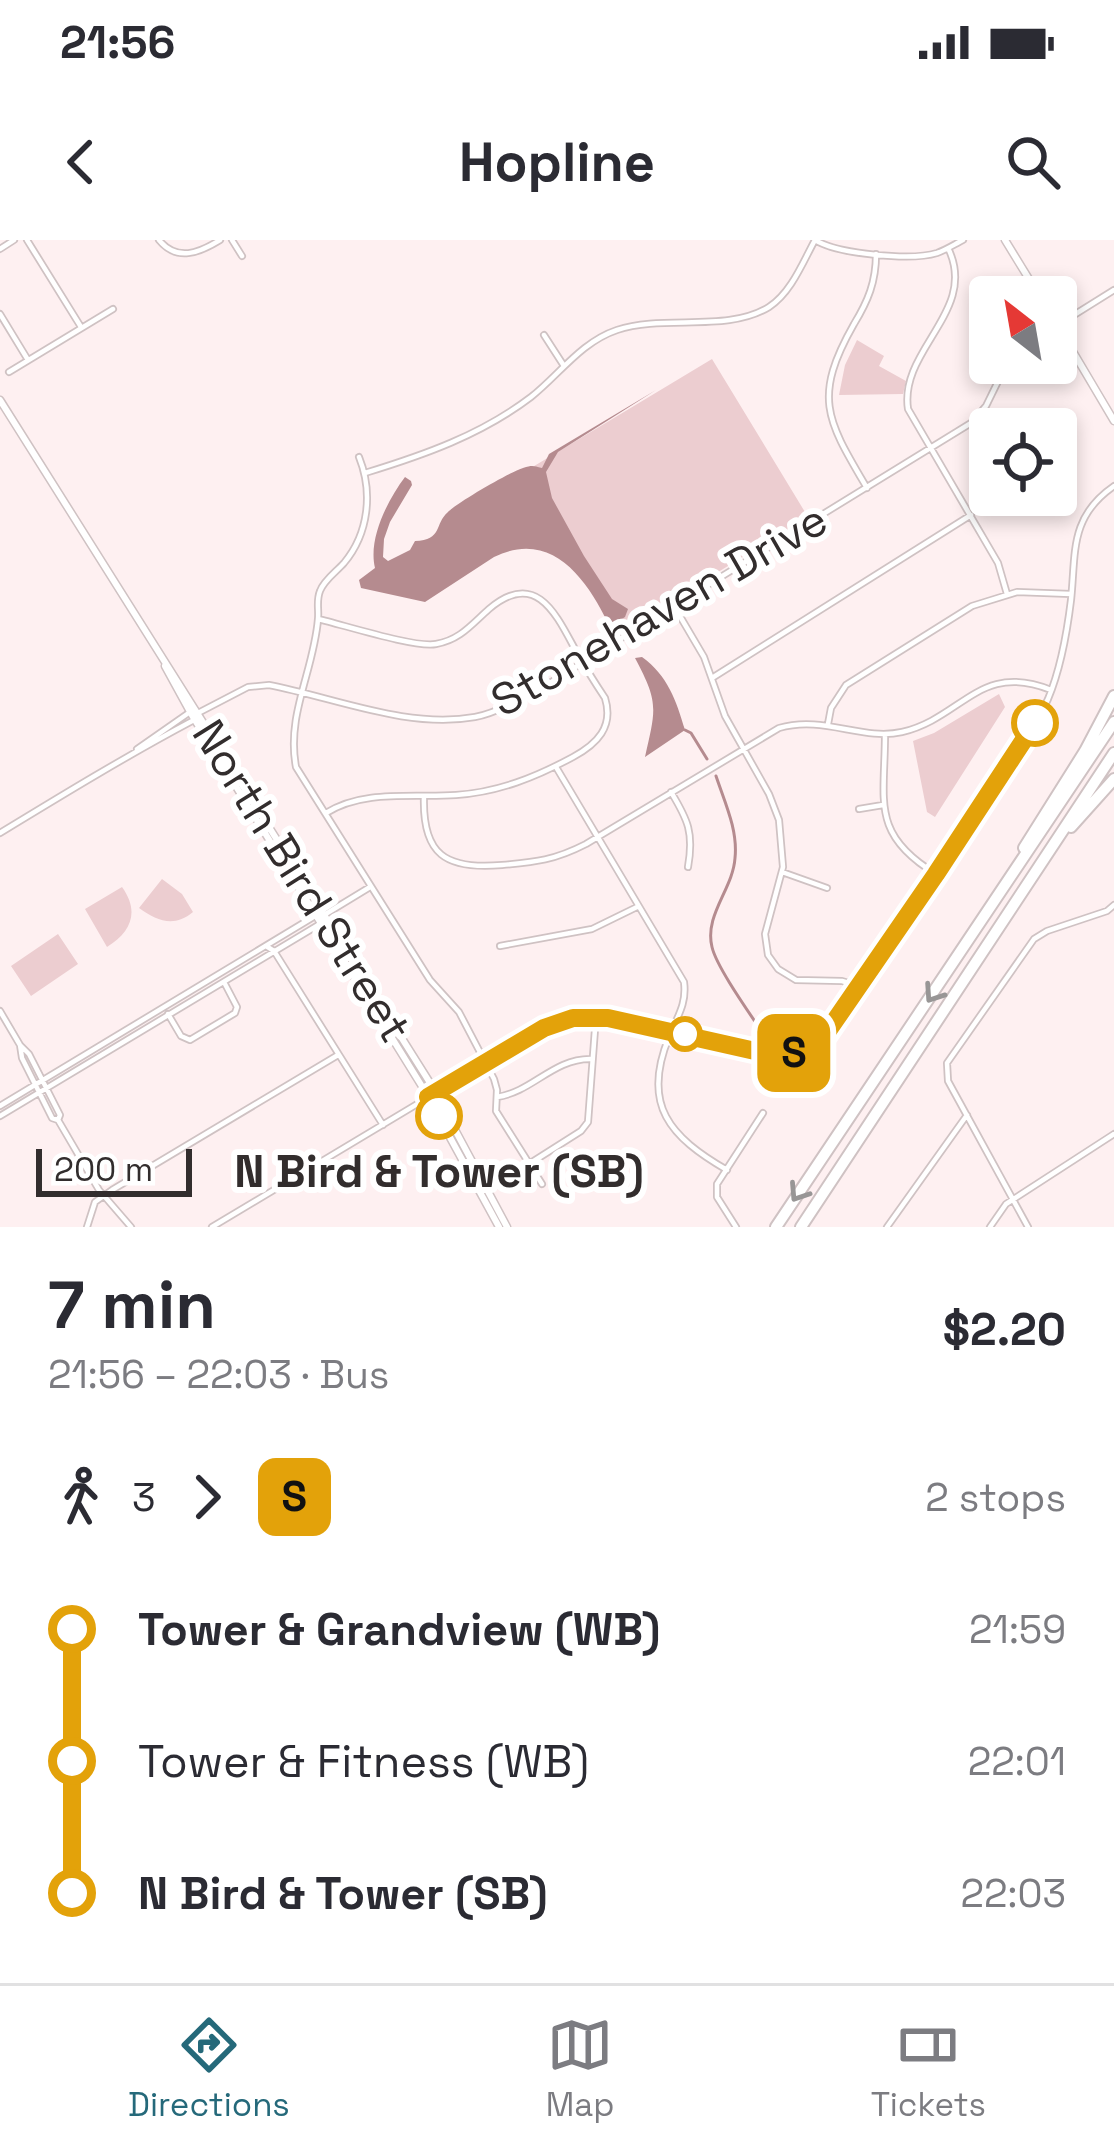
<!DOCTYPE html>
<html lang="en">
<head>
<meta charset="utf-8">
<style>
	:root { --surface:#fff; --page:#f7f7f7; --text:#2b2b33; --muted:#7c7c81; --line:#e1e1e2; --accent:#25697a }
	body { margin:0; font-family:"Space Grotesk",sans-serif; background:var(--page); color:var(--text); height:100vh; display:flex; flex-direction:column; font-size:45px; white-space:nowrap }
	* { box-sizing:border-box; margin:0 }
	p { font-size:39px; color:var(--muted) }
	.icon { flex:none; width:66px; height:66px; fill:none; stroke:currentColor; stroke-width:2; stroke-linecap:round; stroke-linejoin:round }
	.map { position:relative; height:987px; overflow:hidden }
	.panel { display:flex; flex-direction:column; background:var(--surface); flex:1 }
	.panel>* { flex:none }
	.badge { padding:0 24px; border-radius:18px; font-size:42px; line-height:78px }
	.needle { width:78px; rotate:329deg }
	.controls { position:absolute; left:969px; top:36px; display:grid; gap:24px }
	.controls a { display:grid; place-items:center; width:108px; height:108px; border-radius:12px; background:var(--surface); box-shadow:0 6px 18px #0003; font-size:60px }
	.scale { position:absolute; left:36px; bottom:30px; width:156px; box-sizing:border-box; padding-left:12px; border:6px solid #322d2d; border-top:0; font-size:33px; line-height:42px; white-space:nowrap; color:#322d2d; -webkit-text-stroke:9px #fff; paint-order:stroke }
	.map>.badge { position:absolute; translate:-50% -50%; box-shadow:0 0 0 6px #fff }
	.legs { display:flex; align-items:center; gap:18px; height:132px; padding:0 48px; font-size:39px }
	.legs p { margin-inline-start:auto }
	.overview { display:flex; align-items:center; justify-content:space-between; height:204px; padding:0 48px }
	h1 { font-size:66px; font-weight:700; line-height:90px }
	ul { padding:0 48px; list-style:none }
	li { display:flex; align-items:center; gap:42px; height:132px; font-size:45px }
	li i { display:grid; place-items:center; width:18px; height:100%; margin:0 15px; background:currentColor }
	li i::after { content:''; width:30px; height:30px; margin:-15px; border:9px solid; border-radius:50%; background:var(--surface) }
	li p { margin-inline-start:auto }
	li:first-child i { background:linear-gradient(#0000 50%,currentColor 0) }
	li:last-child i { background:linear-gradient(currentColor 50%,#0000 0) }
	.status { display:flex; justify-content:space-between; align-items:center; height:84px; padding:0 60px; background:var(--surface); direction:ltr }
	.status svg { height:33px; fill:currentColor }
	header { display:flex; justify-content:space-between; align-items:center; height:156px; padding:0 48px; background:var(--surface); font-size:54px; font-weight:700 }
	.menu { display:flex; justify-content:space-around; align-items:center; height:168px; border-top:3px solid var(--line); background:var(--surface); font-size:33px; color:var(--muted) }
	.menu a { display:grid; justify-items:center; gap:6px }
	.menu .on { color:var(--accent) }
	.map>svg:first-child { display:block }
	.green { fill:#eccdd0 }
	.water { fill:#b58b8f }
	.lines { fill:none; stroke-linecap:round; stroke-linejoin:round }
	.stream { stroke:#b58b8f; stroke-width:3 }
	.minor-casing { stroke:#cfc2c3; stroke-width:8 }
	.tertiary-casing { stroke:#cfc2c3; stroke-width:9 }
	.motorway-casing { stroke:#cfc2c3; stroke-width:14 }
	.minor { stroke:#fff; stroke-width:4.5 }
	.tertiary { stroke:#fff; stroke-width:6 }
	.motorway { stroke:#fff; stroke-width:10 }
	.oneway { stroke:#989696 }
	.line-1-casing { stroke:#fff; stroke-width:27 }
	.line-1 { stroke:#e3a20a; stroke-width:18 }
	.stop-1-dot { fill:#fff; stroke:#e3a20a; stroke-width:6 }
	.labels { text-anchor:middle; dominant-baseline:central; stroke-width:12; stroke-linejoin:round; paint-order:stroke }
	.street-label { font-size:45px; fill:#322d2d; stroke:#fff }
	.stop-label { font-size:45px; font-weight:bold; fill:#322d2d; stroke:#fff }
</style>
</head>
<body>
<div class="status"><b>21:56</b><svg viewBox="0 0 49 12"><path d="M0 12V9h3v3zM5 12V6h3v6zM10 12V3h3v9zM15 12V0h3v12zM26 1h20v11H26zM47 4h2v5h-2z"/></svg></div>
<header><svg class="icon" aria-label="back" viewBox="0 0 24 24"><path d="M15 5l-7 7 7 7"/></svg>Hopline<svg class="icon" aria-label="search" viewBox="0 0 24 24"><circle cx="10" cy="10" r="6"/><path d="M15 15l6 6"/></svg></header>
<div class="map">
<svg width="1114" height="987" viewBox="0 0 1114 987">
	<rect width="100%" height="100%" fill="#fef0f1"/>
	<path class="green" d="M857,100L884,116L879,126L906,141L903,154L839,155L845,125Z
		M712,119L808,277L620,392L551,277L443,281Z
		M999,454L1005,467L935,577L927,572L913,501L934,493Z
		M162,639L182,654L193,672C174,688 157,681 139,668Z
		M122,647C140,672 131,692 107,707L85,669Z
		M58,694L78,724L31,756L11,726Z"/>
	<path class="water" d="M656,150L558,212L546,232L552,258L584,316L612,359L628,369L625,377L612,385L608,383C586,338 551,289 494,317L425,362L361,348L359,340L375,328C368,299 387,261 405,237L411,241L412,245L390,282L384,299L383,317L388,321L410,310L415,301C443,300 434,284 448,272C458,262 510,232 523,228C533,225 533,226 542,228L549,214Z
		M642,417C668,436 676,460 685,490L645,517C656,468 659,463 635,418Z"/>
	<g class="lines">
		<path class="stream" d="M685,490L691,493L707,519
			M716,536C725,563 738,590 735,618C733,649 704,675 712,707C717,729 756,782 770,804"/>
		<defs>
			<path id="minor" d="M27,0L81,87
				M159,0C177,22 199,13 220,0
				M232,0L242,16
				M815,0C838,14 911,21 937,13C946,10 955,4 963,0
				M948,8C979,71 899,109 908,169L998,323L1007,354
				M0,9L14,0
				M0,74L28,120
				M1058,85L1114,50
				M544,95L564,126
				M9,132L113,69
				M359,217C373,252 369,293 344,323C336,332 324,340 320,351C316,361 319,369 318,379C314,430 286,475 296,527L430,740L459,772L494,839L497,850L496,871L542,944
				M365,233C424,215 481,195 531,157C559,135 581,102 617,90C664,74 727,93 769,67C791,53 803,22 815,0
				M867,248C827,180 812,158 854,84C868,61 876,42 876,14
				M674,366L704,417L725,476L769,554L779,580L783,627L765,694L768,715L778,729L796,740L842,741L859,746
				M318,379C344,385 415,408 436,404C460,400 472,384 489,369C536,329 556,374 576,411C585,427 595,443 605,458C614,487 597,504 573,517C536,537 499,552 456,555C414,558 364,549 326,573
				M712,438L971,275
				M198,473L248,447L269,445C336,458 407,489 475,477C514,470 584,421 620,399C737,328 854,256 971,183L986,166L1007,123
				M828,484L831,468L846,445L972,366L1017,352L1071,354
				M885,494C885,561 870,594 936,634
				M137,509L190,472
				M556,527L684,742C687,764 677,777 669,797C641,865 670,897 727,930
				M671,552C688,580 694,593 688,627
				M424,556C422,615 446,630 502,625C536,622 555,620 586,604L779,488C824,475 862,501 902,492C962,478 980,421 1051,450
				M859,569L883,565
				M0,593C64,554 128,515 194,480
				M782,632L827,648
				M324,675L370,647
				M266,706L274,711L383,885
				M500,706L592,689L637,667
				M0,771L20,805L29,814L60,875L58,880
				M168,774L181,796L190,800L235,773L237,767L225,744
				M20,805L22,818L52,878L58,880L99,950L131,987
				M497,857C532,852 553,819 590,819
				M0,866L315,676L324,675L320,684L0,876
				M529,924L581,891L588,882L596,776
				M87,987L95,962L112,950L338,815
				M212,987L544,788C565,777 585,775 608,778L773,815C788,815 804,813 817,803C836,788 867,736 882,714C922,656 962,598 1000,538C1016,512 1035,487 1048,459C1061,428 1067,393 1071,360C1076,313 1069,277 1114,246
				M736,987L717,957V944L763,873
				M887,987L967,875
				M990,987L1006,964L1114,894
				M1028,987L948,841L947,823L1034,699L1047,691L1107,671L1114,665"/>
			<path id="tertiary" d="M1005,0L1040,57
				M1056,83L1114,181
				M0,160L430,843L507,987
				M165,426L193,477L423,848L499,987"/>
			<path id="motorway" d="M1071,587L1114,539
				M1024,608L1085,511L1114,456
				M776,987L1114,482
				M801,987L1114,513"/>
		</defs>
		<use href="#minor" class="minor-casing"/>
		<use href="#tertiary" class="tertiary-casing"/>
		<use href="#motorway" class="motorway-casing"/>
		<use href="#minor" class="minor"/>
		<use href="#tertiary" class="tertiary"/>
		<use href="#motorway" class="motorway"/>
	</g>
	<defs><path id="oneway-chevron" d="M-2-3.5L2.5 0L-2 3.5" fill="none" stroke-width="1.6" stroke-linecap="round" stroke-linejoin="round" transform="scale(3)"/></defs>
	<g class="oneway">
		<use href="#oneway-chevron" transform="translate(933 754) rotate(124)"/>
		<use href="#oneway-chevron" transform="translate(798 953) rotate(123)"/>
	</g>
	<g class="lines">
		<defs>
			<path id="line-1" d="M439,876L428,857L544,788L573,778H608L773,815L808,809L823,798L936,634L1035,483"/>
		</defs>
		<use href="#line-1" class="line-1-casing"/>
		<use href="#line-1" class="line-1"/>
	</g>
	<g class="stop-1-dot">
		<circle cx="1035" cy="483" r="21"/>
		<circle cx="685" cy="794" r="15"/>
		<circle cx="439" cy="876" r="21"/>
	</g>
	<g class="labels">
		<g class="street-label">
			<text transform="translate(659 370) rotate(-30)">Stonehaven Drive</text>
			<text transform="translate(302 641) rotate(58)">North Bird Street</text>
		</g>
		<g class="stop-label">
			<text x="439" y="931">N Bird &amp; Tower (SB)</text>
		</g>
	</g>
</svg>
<div class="controls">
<a><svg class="needle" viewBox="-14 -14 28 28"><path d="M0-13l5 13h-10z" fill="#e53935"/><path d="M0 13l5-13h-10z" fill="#7c7c81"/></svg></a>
<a><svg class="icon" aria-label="locate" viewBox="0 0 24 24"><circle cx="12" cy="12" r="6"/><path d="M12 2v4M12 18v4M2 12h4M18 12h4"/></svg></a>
</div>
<div class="scale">200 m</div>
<b class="badge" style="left:794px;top:813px;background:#e3a20a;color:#111">S</b>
</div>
<section class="panel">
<div class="overview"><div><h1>7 min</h1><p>21:56 – 22:03 · Bus</p></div><b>$2.20</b></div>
<div class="legs"><svg class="icon" aria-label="walk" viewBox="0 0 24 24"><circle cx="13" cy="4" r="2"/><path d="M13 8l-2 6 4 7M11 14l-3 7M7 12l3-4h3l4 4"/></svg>3<svg class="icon" aria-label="forward" viewBox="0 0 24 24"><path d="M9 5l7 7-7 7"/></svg><b class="badge" style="background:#e3a20a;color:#111">S</b><p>2 stops</p></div>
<ul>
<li><i style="color:#e3a20a"></i><b>Tower &amp; Grandview (WB)</b><p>21:59</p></li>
<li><i style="color:#e3a20a"></i><span>Tower &amp; Fitness (WB)</span><p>22:01</p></li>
<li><i style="color:#e3a20a"></i><b>N Bird &amp; Tower (SB)</b><p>22:03</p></li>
</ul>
</section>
<nav class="menu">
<a class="on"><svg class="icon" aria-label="directions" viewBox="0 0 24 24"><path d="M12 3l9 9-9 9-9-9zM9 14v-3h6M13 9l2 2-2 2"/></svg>Directions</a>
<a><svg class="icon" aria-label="map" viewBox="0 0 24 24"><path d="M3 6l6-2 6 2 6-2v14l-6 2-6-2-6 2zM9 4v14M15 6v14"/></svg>Map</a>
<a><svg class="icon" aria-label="tickets" viewBox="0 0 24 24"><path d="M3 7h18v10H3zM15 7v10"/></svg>Tickets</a>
</nav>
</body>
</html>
